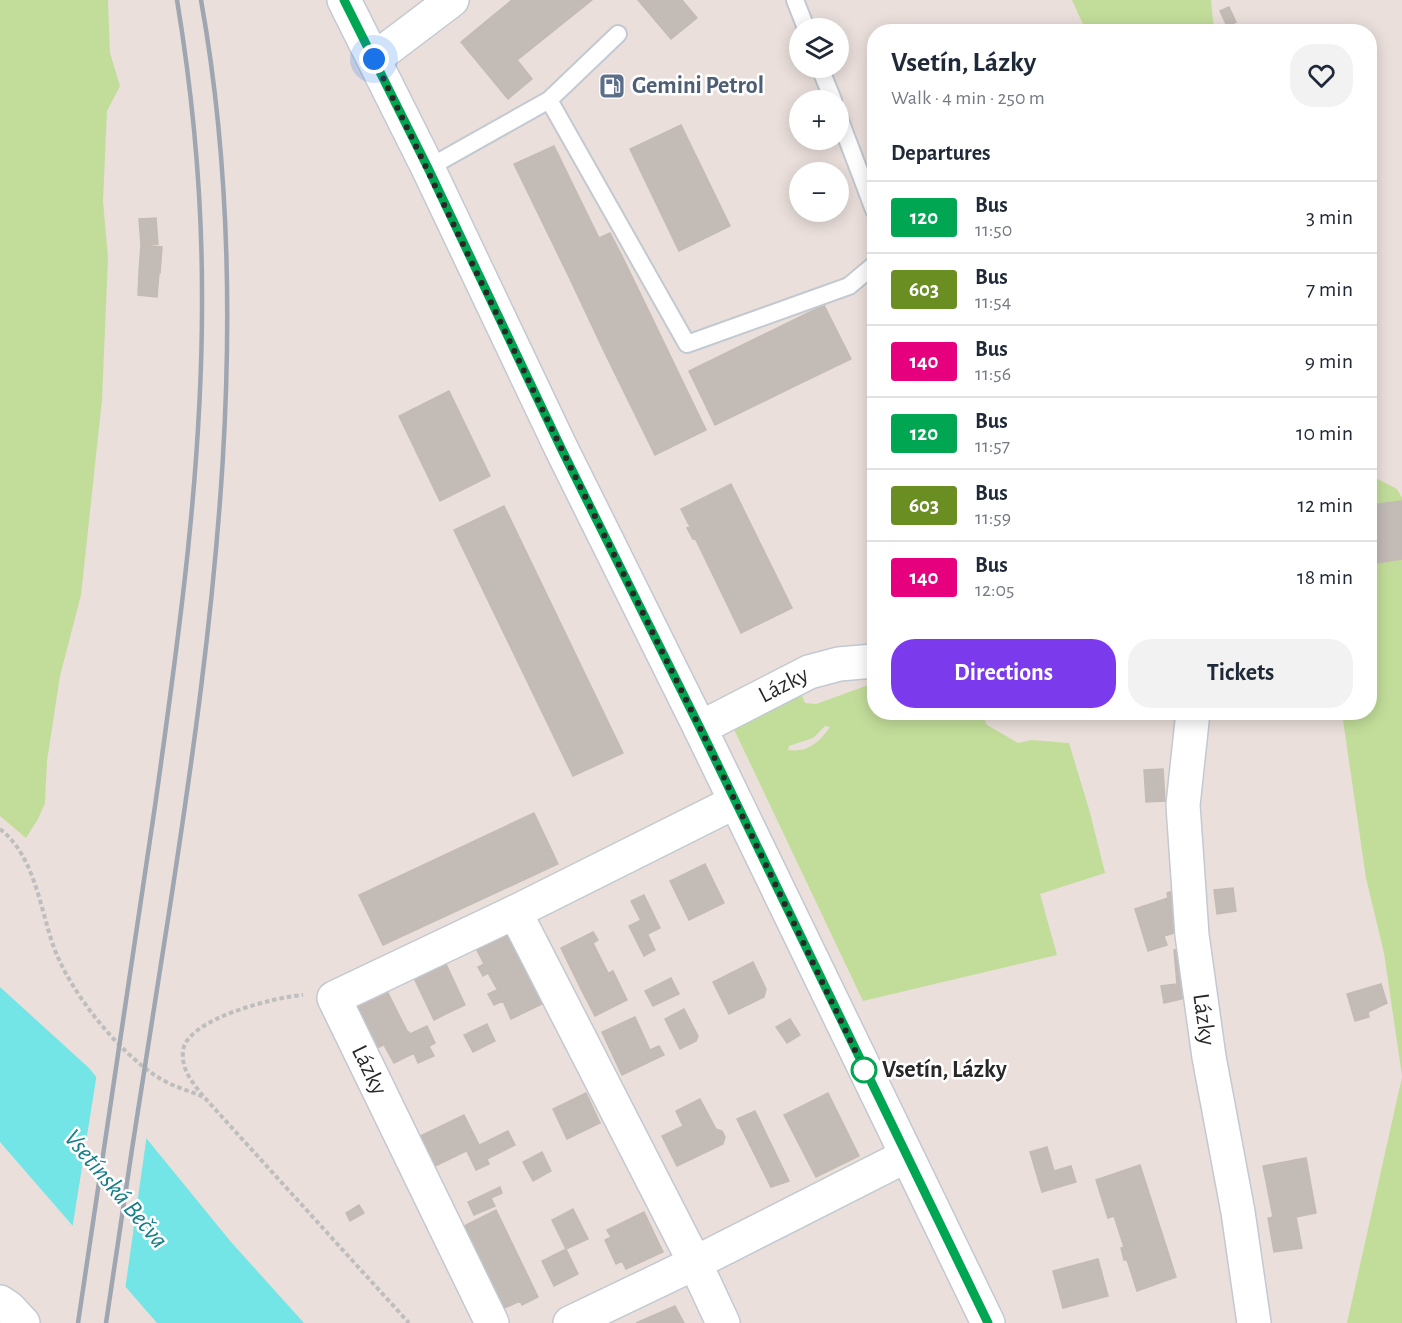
<!DOCTYPE html>
<html lang="en">
<head>
<meta charset="utf-8">
<style>
	:root { --surface:#fff; --page:#f2f2f3; --text:#1f2937; --muted:#747a83; --line:#e0e1e3; --accent:#7c3aed }
	body { margin:0; font-family:"Alegreya Sans",sans-serif; background:var(--page); color:var(--text); height:100vh; display:flex; flex-direction:column; font-size:22px; white-space:nowrap }
	* { box-sizing:border-box; margin:0 }
	p { font-size:20px; color:var(--muted) }
	.icon { flex:none; width:33px; height:33px; fill:none; stroke:currentColor; stroke-width:2; stroke-linecap:round; stroke-linejoin:round }
	.map { position:relative; flex:1; overflow:hidden }
	.drawer { position:absolute; left:867px; top:24px; width:510px; height:696px; display:flex; flex-direction:column; background:var(--surface); border-radius:24px; box-shadow:0 3px 15px #0003 }
	.drawer>* { flex:none }
	.badge { padding:0 12px; border-radius:4px; font-size:21px; line-height:39px }
	.fabs { position:absolute; left:789px; top:18px; display:grid; gap:12px }
	.fabs a { display:grid; place-items:center; width:60px; height:60px; border-radius:50%; background:var(--surface); box-shadow:0 3px 15px #0003; font-size:30px }
	.you { position:absolute; width:30px; height:30px; margin:-15px; border:4px solid #fff; border-radius:50%; background:#1a73e8; box-shadow:0 0 0 9px #1a73e833 }
	.map>.badge { position:absolute; translate:-50% -50%; box-shadow:0 0 0 3px #fff }
	h2 { padding:0 24px; font-size:22px; line-height:54px }
	.round { display:grid; place-items:center; flex:none; width:63px; height:63px; border-radius:24px; background:var(--page) }
	.overview { display:flex; align-items:center; justify-content:space-between; height:102px; padding:0 24px }
	h1 { font-size:28px; font-weight:700; line-height:45px }
	.action { display:flex; gap:12px; margin-top:auto; padding:12px 24px }
	.action a { flex:1; height:69px; border-radius:24px; background:var(--accent); color:#fff; font-size:24px; font-weight:700; line-height:69px; text-align:center }
	.action a+a { background:var(--page); color:var(--text) }
	ul { padding:0; list-style:none }
	li { display:flex; align-items:center; gap:18px; height:72px; padding:0 24px; border-top:2px solid var(--line) }
	li div { flex:1 }
	li b { display:block; font-size:22px }
	li em { font-style:normal }
	li .badge { min-width:66px; font-weight:700; text-align:center }
	.map>svg:first-child { display:block }
	.green { fill:#c2dd9a; fill-rule:evenodd }
	.water { fill:#73e5e6 }
	.pier { fill:#eadfdb }
	.building { fill:#c2bbb6; stroke:#c5bbb5; stroke-width:1.5 }
	.lines { fill:none; stroke-linecap:round; stroke-linejoin:round }
	.service-casing { stroke:#c3c9d1; stroke-width:20 }
	.minor-casing { stroke:#c3c9d1; stroke-width:36 }
	.tertiary-casing { stroke:#c3c9d1; stroke-width:36 }
	.path { stroke:#bebebe; stroke-width:4; stroke-dasharray:4.5 3; stroke-linecap:butt }
	.service { stroke:#fff; stroke-width:16 }
	.minor { stroke:#fff; stroke-width:33 }
	.tertiary { stroke:#fff; stroke-width:33 }
	.rail { stroke:#9ea6b1; stroke-width:4.5 }
	.line-casing { stroke:#fff; stroke-width:14 }
	.line { stroke:#00a651; stroke-width:9 }
	.walk { stroke:#282828; stroke-width:6; stroke-dasharray:0 10.8 }
	.stop-dot { fill:#fff; stroke:#00a651; stroke-width:3 }
	.labels { text-anchor:middle; dominant-baseline:central; stroke-width:5; stroke-linejoin:round; paint-order:stroke }
	.service-label { font-size:24px; font-weight:bold; fill:#4e5e75; stroke:#fff; text-anchor:start }
	.street-label { font-size:24px; fill:#282828; stroke:#fff }
	.stop-label { font-size:24px; font-weight:bold; fill:#282828; stroke:#fff; text-anchor:start }
	.water-label { font-size:26px; font-style:italic; fill:#167e89; stroke:#fff }
</style>
</head>
<body>
<div class="map">
<svg width="1402" height="1323" viewBox="0 0 1402 1323">
	<rect width="100%" height="100%" fill="#eadfdb"/>
	<path class="green" d="M0,0H108L110,53L120,86L107,111L103,201L108,257L102,400L81,595L60,676L47,761L45,803L38,819L26,838L0,816Z
		M1072,0H1211L1214,31H1086Z
		M1370,475L1397,489L1402,498V1076L1384,953L1366,878L1342,713L1370,712Z
		M874,683V712L981,713L987,725L1018,743L1031,740L1069,743L1089,809L1105,873L1040,894L1057,955L863,1001L732,725L799,688L805,703L816,704ZM825,726L830,727C820,742 807,753 788,750L789,746L813,738Z
		M1402,1077V1323H1347Z"/>
	<path class="water" d="M0,987L89,1068L231,1242L304,1323H157L0,1142Z"/>
	<path class="pier" d="M97,1073L147,1134L125,1290L72,1230Z"/>
	<path class="building" d="M512,0H592L521,57L490,18Z
		M638,0H682L697,18L671,39Z
		M1229,7L1236,22L1227,26L1220,11Z
		M490,18L521,57L517,60L532,79L508,99L461,42Z
		M681,125L730,226L679,251L630,149Z
		M554,146L599,238L610,233L622,256L571,281L514,164Z
		M156,218L158,244L141,245L139,219Z
		M141,245L162,247L160,273L139,272Z
		M622,256L655,324L603,349L571,281Z
		M139,272L159,273L157,297L138,295Z
		M824,305L851,359L797,385L771,331Z
		M655,324L706,430L655,455L603,349Z
		M771,331L797,385L715,425L689,371Z
		M449,391L490,476L440,501L399,416Z
		M731,484L792,608L741,633L695,538L693,539L687,528L690,527L681,509Z
		M1402,501V559L1370,564V505Z
		M504,506L623,753L573,776L454,530Z
		M1163,769L1165,801L1146,802L1144,770Z
		M534,813L558,864L383,945L359,895Z
		M705,864L724,903L689,920L670,881Z
		M1233,888L1236,911L1217,914L1214,890Z
		M1176,890L1184,930L1164,936L1167,945L1148,951L1135,909L1168,898L1167,893Z
		M644,895L660,928L648,934L631,901Z
		M641,920L655,950L644,956L629,926Z
		M593,932L598,940L593,943L608,973L580,987L561,948Z
		M508,935L528,975L497,989L488,973L483,976L478,967L484,964L477,950Z
		M1185,949L1190,997L1164,1003L1161,986L1177,984L1174,950Z
		M753,962L766,989L764,997L729,1014L713,982Z
		M446,964L465,1005L450,1012L431,972Z
		M613,971L627,1000L595,1016L580,987Z
		M431,972L450,1012L434,1020L415,980Z
		M528,975L542,1004L511,1019L503,1001L494,1005L488,994Z
		M671,978L679,994L653,1006L645,991Z
		M1381,984L1387,1003L1368,1012L1369,1017L1355,1021L1347,994Z
		M388,993L408,1033L373,1050L353,1009Z
		M684,1009L698,1036L696,1041L680,1049L665,1019Z
		M635,1017L650,1050L659,1046L664,1055L622,1075L602,1032Z
		M790,1019L800,1035L787,1043L776,1027Z
		M487,1024L495,1041L473,1052L464,1035Z
		M427,1026L435,1043L429,1046L434,1056L418,1063L414,1053L394,1063L384,1045L409,1032L410,1034Z
		M586,1093L600,1123L567,1139L553,1109Z
		M828,1093L859,1156L816,1177L784,1115Z
		M700,1099L716,1129L722,1131L725,1137L723,1144L677,1166L662,1136L683,1126L676,1111Z
		M755,1111L789,1181L771,1187L737,1119Z
		M464,1115L479,1145L431,1168L416,1138Z
		M508,1131L515,1145L487,1159L489,1164L476,1170L467,1151Z
		M1047,1147L1054,1171L1071,1166L1076,1182L1042,1192L1030,1152Z
		M542,1152L551,1171L533,1181L523,1162Z
		M1306,1158L1316,1213L1296,1217L1302,1248L1274,1252L1268,1218L1273,1217L1263,1166Z
		M1140,1165L1176,1277L1137,1291L1127,1260H1124L1121,1248L1124,1247L1114,1216L1108,1218L1096,1180Z
		M500,1187L502,1193L491,1198L495,1206L474,1215L468,1202Z
		M359,1205L364,1213L350,1221L346,1213Z
		M573,1209L588,1239L566,1249L552,1220Z
		M496,1210L538,1297L522,1305L520,1301L500,1310L460,1228Z
		M644,1212L663,1252L626,1269L622,1261L616,1264L605,1240L611,1237L607,1230Z
		M566,1249L578,1274L554,1286L542,1261Z
		M1098,1259L1108,1296L1063,1308L1053,1271Z
		M675,1306L684,1323H636Z"/>
	<g class="lines">
		<defs>
			<path id="service" d="M795,0L806,28
				M820,68L833,100
				M549,100L687,344L849,286L874,265
				M838,115L874,210
				M428,168L549,100L618,34"/>
			<g id="minor">
				<path d="M374,59L452,0"/>
				<path id="s1" d="M1193,712L1183,805L1192,935L1209,1057L1238,1212L1254,1323"/>
				<path id="s2" d="M700,728L809,672L839,664L874,661"/>
				<path d="M515,912L695,1263L723,1323"/>
				<path d="M0,1302L9,1308L23,1323"/>
				<path d="M492,1323L334,998L515,912L735,802"/>
				<path d="M570,1323L695,1263L906,1156"/>
			</g>
			<path id="tertiary" d="M344,0L428,168L561,448L700,728L988,1323"/>
		</defs>
		<use href="#service" class="service-casing"/>
		<use href="#minor" class="minor-casing"/>
		<use href="#tertiary" class="tertiary-casing"/>
		<path class="path" d="M0,829C34,855 40,907 53,945C69,991 119,1054 161,1079C174,1087 190,1091 204,1097L409,1323
			M203,1096C193,1083 181,1070 183,1051C186,1019 275,997 303,995"/>
		<use href="#service" class="service"/>
		<use href="#minor" class="minor"/>
		<use href="#tertiary" class="tertiary"/>
		<path class="rail" d="M78,1323C103,1151 130,979 155,806C179,636 203,465 202,293C202,195 193,97 177,0
			M106,1323C126,1188 146,1054 168,919C215,615 256,306 201,0"/>
	</g>
	<g class="lines">
		<defs>
			<path id="line" d="M344,0L428,168L561,448L700,728L988,1323"/>
		</defs>
		<use href="#line" class="line-casing"/>
		<use href="#line" class="line"/>
		<path class="walk" d="M374,59L561,448L700,728L866,1073L864,1070"/>
	</g>
	<defs>
		<symbol id="fuel-square" viewBox="-11 -11 22 22"><rect x="-9" y="-9" width="18" height="18" rx="4" fill="#5c6f8a" stroke="#fff"/><path d="M-5.5-6h7V0h2V4h1.3V-2.5L3-4.5l.8-.8L6-3V5H2.5V1h-1V6h-7ZM-4.2-4.7v3.2H.2V-4.7Z" fill="#fff"/></symbol>
	</defs>
	<g fill-rule="evenodd">
		<use href="#fuel-square" x="597" y="71" width="30" height="30"/>
	</g>
	<circle class="stop-dot" cx="864" cy="1070" r="12"/>
	<g class="labels">
		<g class="service-label">
			<text x="632" y="86">Gemini Petrol</text>
		</g>
		<g class="street-label">
			<text stroke="none"><textPath href="#s2" startOffset="94">Lázky</textPath></text>
			<text stroke="none"><textPath href="#s1" startOffset="309">Lázky</textPath></text>
			<text transform="translate(369 1070) rotate(64)">Lázky</text>
		</g>
		<g class="stop-label">
			<text x="882" y="1070">Vsetín, Lázky</text>
		</g>
		<g class="water-label">
			<text transform="translate(116 1189) rotate(50)">Vsetínská Bečva</text>
		</g>
	</g>
</svg>
<div class="fabs">
<a><svg class="icon" aria-label="layers" viewBox="0 0 24 24"><path d="M12 4l9 5-9 5-9-5zM3 14l9 5 9-5"/></svg></a>
<a>+</a>
<a>−</a>
</div>
<div class="you" style="left:374px;top:59px"></div>
<section class="drawer">
<div class="overview"><div><h1>Vsetín, Lázky</h1><p>Walk · 4 min · 250 m</p></div><a class="round"><svg class="icon" aria-label="heart" viewBox="0 0 24 24"><path d="M12 20l-8-8c-3-5 5-10 8-4 3-6 11-1 8 4z"/></svg></a></div>
<h2>Departures</h2>
<ul>
<li><span class="badge" style="background:#00a651;color:#fff">120</span><div><b>Bus</b><p>11:50</p></div><em>3 min</em></li>
<li><span class="badge" style="background:#6b8e23;color:#fff">603</span><div><b>Bus</b><p>11:54</p></div><em>7 min</em></li>
<li><span class="badge" style="background:#e6007e;color:#fff">140</span><div><b>Bus</b><p>11:56</p></div><em>9 min</em></li>
<li><span class="badge" style="background:#00a651;color:#fff">120</span><div><b>Bus</b><p>11:57</p></div><em>10 min</em></li>
<li><span class="badge" style="background:#6b8e23;color:#fff">603</span><div><b>Bus</b><p>11:59</p></div><em>12 min</em></li>
<li><span class="badge" style="background:#e6007e;color:#fff">140</span><div><b>Bus</b><p>12:05</p></div><em>18 min</em></li>
</ul>
<div class="action"><a>Directions</a><a>Tickets</a></div>
</section>
</div>
</body>
</html>
